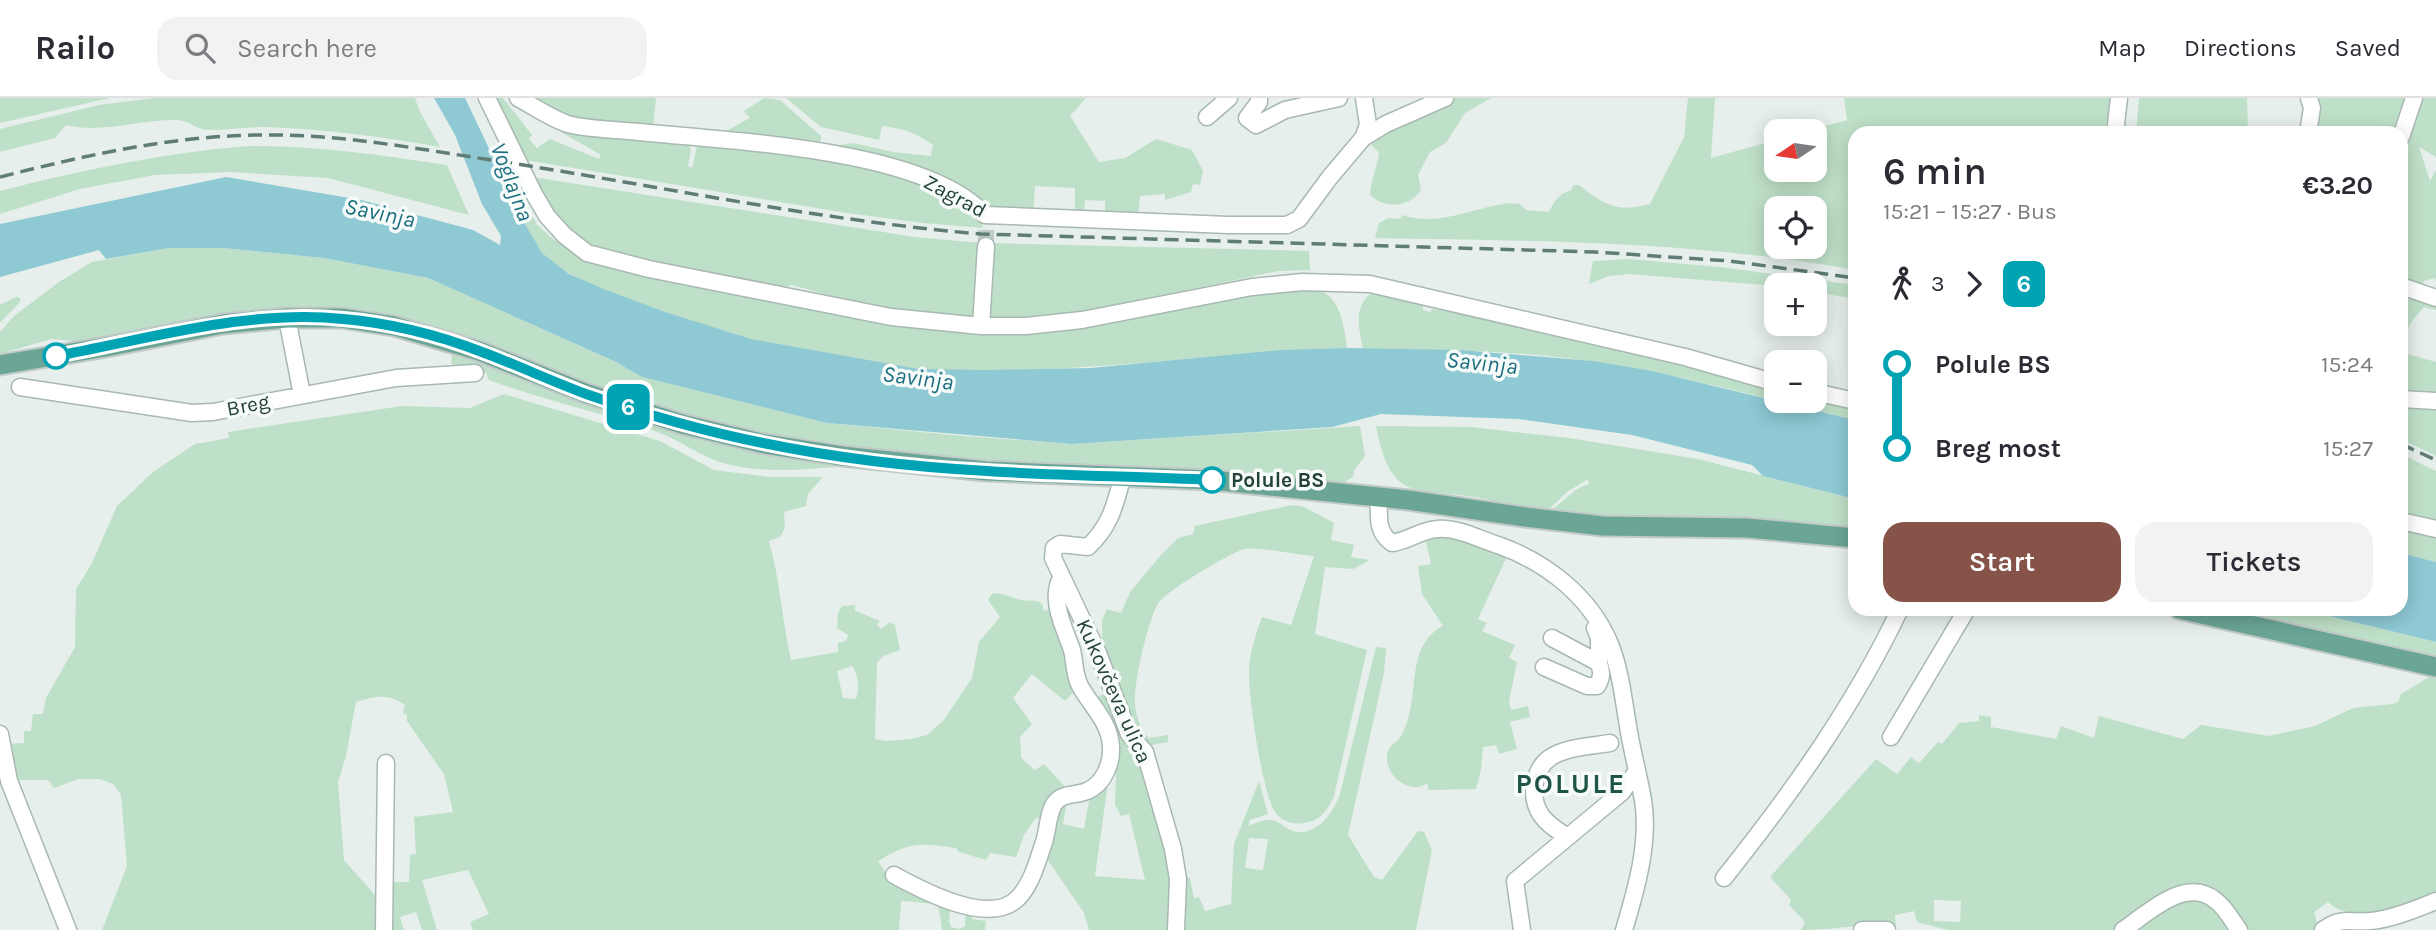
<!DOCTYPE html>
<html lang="en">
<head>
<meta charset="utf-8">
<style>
	:root { --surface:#fff; --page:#f2f2f3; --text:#2b2b33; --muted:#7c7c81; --line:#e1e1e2; --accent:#855347 }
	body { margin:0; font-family:Karla,sans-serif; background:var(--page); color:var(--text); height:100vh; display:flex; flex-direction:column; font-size:26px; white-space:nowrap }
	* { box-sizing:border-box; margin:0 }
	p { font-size:23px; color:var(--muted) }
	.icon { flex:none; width:38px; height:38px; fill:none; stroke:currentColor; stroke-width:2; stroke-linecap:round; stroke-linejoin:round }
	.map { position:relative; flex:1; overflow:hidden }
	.side { position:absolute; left:1848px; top:28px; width:560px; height:490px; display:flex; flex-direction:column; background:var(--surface); border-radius:21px; box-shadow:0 4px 18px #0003 }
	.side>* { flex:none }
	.badge { padding:0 14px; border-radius:10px; font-size:24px; line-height:46px }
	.needle { width:46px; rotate:257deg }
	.fabs { position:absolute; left:1764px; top:21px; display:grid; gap:14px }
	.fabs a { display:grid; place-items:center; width:63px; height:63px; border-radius:14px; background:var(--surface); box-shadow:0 4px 18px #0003; font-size:35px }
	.map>.badge { position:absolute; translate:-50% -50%; box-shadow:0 0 0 4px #fff }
	.legs { display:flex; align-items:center; gap:10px; height:77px; padding:0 35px; font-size:23px }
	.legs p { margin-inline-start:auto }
	.headline { display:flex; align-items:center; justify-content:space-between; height:119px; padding:0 35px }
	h1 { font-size:38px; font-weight:600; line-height:52px }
	.button { display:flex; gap:14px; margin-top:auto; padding:14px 35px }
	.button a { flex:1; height:80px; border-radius:21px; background:var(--accent); color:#fff; font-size:28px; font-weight:600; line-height:80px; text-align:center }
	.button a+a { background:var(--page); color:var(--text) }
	ul { padding:0 35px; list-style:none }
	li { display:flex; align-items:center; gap:24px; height:84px; font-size:26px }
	li i { display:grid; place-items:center; width:10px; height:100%; margin:0 9px; background:currentColor }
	li i::after { content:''; width:18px; height:18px; margin:-9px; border:5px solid; border-radius:50%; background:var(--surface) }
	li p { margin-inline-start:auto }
	li:first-child i { background:linear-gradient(#0000 50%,currentColor 0) }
	li:last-child i { background:linear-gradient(currentColor 50%,#0000 0) }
	header { display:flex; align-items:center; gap:42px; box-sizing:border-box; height:98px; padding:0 35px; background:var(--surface); border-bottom:2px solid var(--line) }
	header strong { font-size:33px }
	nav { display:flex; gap:38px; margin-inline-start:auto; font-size:24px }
	.search { width:490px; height:63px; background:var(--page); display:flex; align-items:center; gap:18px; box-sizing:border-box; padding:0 24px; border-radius:21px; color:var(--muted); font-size:26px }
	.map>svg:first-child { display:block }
	.green { fill:#bfe0c8; fill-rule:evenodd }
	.water { fill:#8ec9d4 }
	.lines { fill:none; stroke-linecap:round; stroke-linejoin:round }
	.minor-tunnel { stroke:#bfccc8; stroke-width:16; stroke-dasharray:16 8; stroke-linecap:butt }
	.minor-casing { stroke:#a8b8b2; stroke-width:19 }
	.major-casing { stroke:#c2cac8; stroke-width:23 }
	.minor { stroke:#fff; stroke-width:16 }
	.major { stroke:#6aa596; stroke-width:19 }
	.rail { stroke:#5f7d75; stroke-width:3.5; stroke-dasharray:14 7; stroke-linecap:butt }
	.line-1-casing { stroke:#fff; stroke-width:16 }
	.line-1 { stroke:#00a3b4; stroke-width:10 }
	.stop-1-dot { fill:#fff; stroke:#00a3b4; stroke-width:3.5 }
	.labels { text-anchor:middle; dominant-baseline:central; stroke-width:7; stroke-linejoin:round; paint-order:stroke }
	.street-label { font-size:21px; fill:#24423a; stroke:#f7fbf9 }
	.stop-label { font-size:21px; font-weight:bold; fill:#24423a; stroke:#f7fbf9; text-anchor:start }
	.water-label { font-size:23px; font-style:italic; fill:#1c6f80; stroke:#f7fbf9 }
	.district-label { font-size:28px; font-weight:bold; letter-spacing:2px; fill:#1f5548; stroke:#f7fbf9 }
</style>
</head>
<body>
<header>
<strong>Railo</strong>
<div class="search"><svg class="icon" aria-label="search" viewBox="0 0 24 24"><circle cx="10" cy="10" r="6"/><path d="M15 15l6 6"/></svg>Search here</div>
<nav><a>Map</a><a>Directions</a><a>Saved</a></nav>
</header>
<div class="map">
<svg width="2436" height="832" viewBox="0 0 2436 832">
	<rect width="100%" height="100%" fill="#e6efeb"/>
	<path class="green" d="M0,0H110L0,25Z
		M155,0H415L419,12L440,49C383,39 324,31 265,29C246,29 226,32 207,32C196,31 188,22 177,22C140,21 102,36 66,27L55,40L0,54V31L99,7Z
		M493,0H503L532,37L529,41L537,50L550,41L599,61L601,57L561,34L562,29L689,45L691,53L688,68L692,70L697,48L702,45L777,56H812L934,87L982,123L983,130L923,125L847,115L525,62Z
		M524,0H656L653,31L580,24Z
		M764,0L780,2L821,38V45L835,48L853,45L893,54L931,58L933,47C917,35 902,30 882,28L879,42L821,29L786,0H1086L1070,18L1099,64L1125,60L1156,41L1192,52L1203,73L1200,87L1193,86L1191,94L1165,102V96L1140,98L1138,121L1105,120V103L1085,102L1084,112H1075V90L1035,88L1033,116L984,109L942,83L715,39L750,20L744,13Z
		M1450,0H1491L1465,15L1446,45L1430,54L1418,77L1421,92C1410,110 1384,111 1370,97C1371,81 1377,70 1379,55L1367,42Z
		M1688,0H1715L1711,60L1776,42V72H1815V33H1807L1847,22L1844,0H2110L2105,35H1855V172C1696,143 1536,143 1375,140L1379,125L1389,120L1400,121L1402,117C1438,129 1472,110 1509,105L1520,106L1526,112L1549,114C1554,103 1559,96 1571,92L1573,87H1579C1605,107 1616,115 1650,106L1684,39ZM1815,110V149H1776V110Z
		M2139,0H2247L2248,35H2136Z
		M2314,0H2410L2399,35H2313Z
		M2417,0H2436V59L2419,49L2430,83L2436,72V184L2435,180L2424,183L2421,188L2401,184V50Z
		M248,48C315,47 380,57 447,67L469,117L328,80L230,74L155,77L80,91L0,116V93C82,72 163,55 248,48Z
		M532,79L915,139L981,145L977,212L973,218L966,220L898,213L849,203L792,187L779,190L622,159L601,152L580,142L556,120Z
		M523,100L537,127L553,141L589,163L618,172C685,185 753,199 821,212C890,225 959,240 1031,236C1095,232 1160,215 1224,202C1251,197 1284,188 1313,191C1341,195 1344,228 1347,250C1205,255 1063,279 920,271C892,269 864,263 837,257C807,252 777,248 748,241C723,234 698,225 673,217C638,205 563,182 541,153C529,138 522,119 515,101Z
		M989,145L1309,153L1310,172L1278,173L1066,218L1038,221H990L987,216Z
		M169,150H223L324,160L428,180L614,263L642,279L827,325L952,337L1072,346L1360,328L1365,358L1354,373L1353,379L1343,385H1334L1172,370L988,365L842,348L753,334L581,287L398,220L85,244L51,241L0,256V234L14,218L59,184L92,164Z
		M1628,161L1720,169L1855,187V201L1815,194V187L1776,188L1630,176L1609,178L1589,186L1593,163Z
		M2401,191L2436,207V212L2424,209C2408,227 2403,231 2408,256L2436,264V300L2401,297Z
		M1373,194L1399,199L1423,208V212L1430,214L1432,211L1471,217L1549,237L1651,256L1776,292V303H1815V300L1855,309V322C1769,302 1684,277 1596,264C1519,252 1440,252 1363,251C1359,229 1352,209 1373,194Z
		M16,199L20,200V204L0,225V207Z
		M452,251L838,365L836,369C797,372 751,376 714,362C693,353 674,339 652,332C598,314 543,302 489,282L486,275L451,266Z
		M504,296L660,343L714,372L769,379H823L808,396L806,408L784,414L785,430L780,439L769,443C780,482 782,522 791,562L838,554V545L846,543L848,537L837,530L838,515L842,508L856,507L854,512L880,523L877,527L881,531L890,524L895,527L900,552L883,558L877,565L875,641L885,643L911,641L927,637L943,623L972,580L979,544L1000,519L988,502L992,496C1004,494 1009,499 1021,502C1030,504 1035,500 1043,507V513L1055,510L1077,591L1065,603L1032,576L1013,600L1032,626L1020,639L1021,660L1035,672L1044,666L1069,693L1048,716L1035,721L1024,737L1016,759L990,755L986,762L959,754L956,750C920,745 911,743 878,763L889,780L951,805L949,823L951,829L959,831L965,828L966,809L974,811L972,821L986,823L985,832H942L938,806L901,803L899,832H473L470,824L489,816L468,772L422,782L437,832H422L416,814L400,819L404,832H387L390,784H409L410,757L416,756L414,719L453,714L444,676L407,623V617L403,615L405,607C387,595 375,598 356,604L346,658L338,684L344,762L381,804L380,832H102L127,768L121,697L113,686L99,681H78L54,690L48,682H12L6,646L24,645V633H31L33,616H43L46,600L75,549L76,491L91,467L117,408L153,374L195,346L229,340L228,334L402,308L470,310ZM852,568C858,577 860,590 856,601L843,600L837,573Z
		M2401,305H2436V358L2401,341Z
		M1376,328L1471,329L1569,340L1698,361L1855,401V432C1779,419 1703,427 1627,423C1602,422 1577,416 1552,412L1577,391L1589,386L1588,381L1567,394L1543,417C1519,412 1499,403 1475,399C1413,389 1391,405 1376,328Z
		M2401,356L2436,373V426L2401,417Z
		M1292,407L1304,409L1334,425L1331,442L1354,447L1351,459L1370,462L1353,471L1325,469L1315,536L1367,552L1334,698C1328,712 1320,723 1304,725C1293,727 1282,723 1275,714C1262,694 1248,597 1249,571C1250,553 1256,536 1262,519L1291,527L1314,458C1298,457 1256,448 1244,451C1229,456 1165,493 1158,506C1148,522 1133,587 1135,606C1136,619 1140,630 1149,640L1168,637V644L1145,648L1137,641L1098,547L1102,545V522L1107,511L1121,515L1130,494L1161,457L1178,440L1193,436L1195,428Z
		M2401,426L2436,435V464L2401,455Z
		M1440,435L1508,456L1478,521L1487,525L1482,533L1515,547L1509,560L1517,564L1509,604L1511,612L1528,608L1530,619L1510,624L1517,651L1499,656L1496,647L1483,649L1481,672L1476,691L1428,692V685C1424,686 1421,689 1418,689C1400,691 1382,670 1388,653C1390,647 1396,645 1399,641C1403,636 1406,627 1408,621C1418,589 1408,546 1443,528L1422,496L1418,468L1431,466L1425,439Z
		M2205,511H2300L2436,544V564Z
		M1376,549L1386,550L1384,575L1348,737L1374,779L1382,782L1418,733L1424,734L1432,752L1416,832H1180L1182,778L1190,780L1194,800L1199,799L1205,813L1231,806L1234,746L1259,683L1268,716L1250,722L1248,728C1256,725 1267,720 1276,723C1281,725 1285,730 1290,732C1315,741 1333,716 1340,696ZM1249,740L1268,741L1263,772L1245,770Z
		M2429,579L2436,581V800C2407,807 2351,828 2328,804L2314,814L2319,832H2243L2198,791L2117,832H1948L1917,824L1914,813L1895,817L1896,829C1865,825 1832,832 1801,832L1805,824L1789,807L1791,802L1770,779L1876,661L1897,676L1911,659L1919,665L1938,644L1942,646L1959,625L1979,623V617L1991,619V629L2056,641L2061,628L2094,640L2099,618L2183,641L2201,627L2269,638L2315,628L2353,610L2392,606L2398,604L2401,596ZM1934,802L1961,803L1960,824L1934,823Z
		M1107,594L1136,650L1170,753L1172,832H1089L1084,815L1043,755L1050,724L1068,699L1063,726L1084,731C1088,713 1087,689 1108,685L1095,778L1145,782L1129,716L1121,718L1115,707L1116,674L1096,600Z
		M2210,801L2236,832H2128L2172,803Z"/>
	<path class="water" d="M434,0H465L525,126L542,155L569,176L606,192L665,214L751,241L918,271L985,272L1091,270L1281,252L1347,250L1460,252L1593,263L1652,273L1855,322V401L1763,378L1752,367L1632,337L1518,321L1381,316L1332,329L1072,346L827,325L642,279L614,263L428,180L324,160L223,150H169L106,161L99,152L0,179V126L226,79L361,102L473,132L500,147L501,138L482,106L455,37Z
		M2401,455L2436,464V544L2300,511H2401Z"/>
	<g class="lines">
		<path class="minor-tunnel" d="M986,148V130"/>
		<defs>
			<path id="minor" d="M487,0L534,96L547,118L564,137L587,155L649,171L891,219L981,228H1026L1082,222L1252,189L1302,184L1370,186L1685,259L1776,285
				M518,0C533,8 549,19 565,25C579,31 622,32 639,34C727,43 925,50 985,117L1228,127H1287L1299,121L1330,79L1363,40L1368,27L1364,0
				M1259,0V4L1247,20L1256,27L1285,12L1339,0
				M1207,19L1229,0
				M2115,35L2119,0
				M2308,35L2312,10L2309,0
				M2401,39L2414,0
				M1363,40L1386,26L1445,0
				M2401,188L2436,200
				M287,220L302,297
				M981,228L986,148
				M20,289L192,315L213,314L396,280L475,275
				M1815,294L1855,303
				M2401,301L2436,303
				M1123,377C1115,407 1111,427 1088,449L1060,446L1054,450L1053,460L1098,555L1129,636L1145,654L1173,751L1178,781L1176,832
				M1379,400C1379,418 1376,434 1392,445C1408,443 1421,432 1437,431C1457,429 1479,441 1498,447C1546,464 1590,498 1610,546C1621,573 1624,606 1629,634C1633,657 1639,679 1643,702C1650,744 1636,792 1624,832
				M2401,423L2436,431
				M1552,540L1599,565V540L1595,530
				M1544,569L1587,588H1597C1602,580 1602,574 1599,565
				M0,636L9,683L68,832
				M1891,639L1967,511
				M1566,738C1557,732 1548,727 1541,717C1529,699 1533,671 1551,659C1567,649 1592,648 1610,645
				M894,777C921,792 990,829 1018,800C1031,787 1037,765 1043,747C1048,735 1047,718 1054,706C1062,694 1076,698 1087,693C1104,686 1112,665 1111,649C1110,624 1091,608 1080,588C1074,577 1075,564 1072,552C1065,531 1049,502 1061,480
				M1724,780C1791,696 1854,608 1900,511
				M384,832L386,665
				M1522,832L1515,783L1622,694L1636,674
				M1862,832H1887
				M2123,832C2147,816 2185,778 2215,802C2225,809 2232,822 2239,832
				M2323,832C2342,818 2350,825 2371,823C2392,821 2416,811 2436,803"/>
			<path id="major" d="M0,267L106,249L223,226L287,220H341L394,228L479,253L585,295L682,326L765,346L842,358L986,373L1212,382L1408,402L1525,419L1603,428L1747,430L1855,440
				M2179,511L2436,569"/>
		</defs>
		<use href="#minor" class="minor-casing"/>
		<use href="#major" class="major-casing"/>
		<use href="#minor" class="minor"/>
		<use href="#major" class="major"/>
		<path class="rail" d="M0,79C87,57 175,37 265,37C339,36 412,50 485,61C650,86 814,122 981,136L1595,154L1730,163L1855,180
			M2401,346L2436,362"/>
	</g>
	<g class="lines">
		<defs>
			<path id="line-1" d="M56,258C150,241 247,211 343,221C390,225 438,237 482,254C517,267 551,283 586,296C644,316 703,333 763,345C836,360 912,369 987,373C1062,378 1137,378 1212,382"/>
		</defs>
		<use href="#line-1" class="line-1-casing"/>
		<use href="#line-1" class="line-1"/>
	</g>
	<g class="stop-1-dot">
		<circle cx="56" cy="258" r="12"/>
		<circle cx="1212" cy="382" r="12"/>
	</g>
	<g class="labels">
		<g class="street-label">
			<text transform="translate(955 98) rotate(28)">Zagrad</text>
			<text transform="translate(248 307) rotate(-11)">Breg</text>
			<text transform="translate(1114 593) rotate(66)">Kukovčeva ulica</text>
		</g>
		<g class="stop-label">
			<text x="1231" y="382">Polule BS</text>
		</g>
		<g class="water-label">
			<text transform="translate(512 84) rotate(69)">Voglajna</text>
			<text transform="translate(380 115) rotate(12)">Savinja</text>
			<text transform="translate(1482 265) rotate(6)">Savinja</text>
			<text transform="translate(918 280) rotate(7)">Savinja</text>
		</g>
		<g class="district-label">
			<text x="1571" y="685">POLULE</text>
		</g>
	</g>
</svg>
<div class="fabs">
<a><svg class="needle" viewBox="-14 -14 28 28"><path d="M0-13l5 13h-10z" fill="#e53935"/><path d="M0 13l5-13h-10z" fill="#7c7c81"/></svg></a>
<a><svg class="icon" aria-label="locate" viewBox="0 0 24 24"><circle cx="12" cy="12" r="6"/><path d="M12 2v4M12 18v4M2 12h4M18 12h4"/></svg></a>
<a>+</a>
<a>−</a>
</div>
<b class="badge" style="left:628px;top:309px;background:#00a3b4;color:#fff">6</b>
<section class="side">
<div class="headline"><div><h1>6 min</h1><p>15:21 – 15:27 · Bus</p></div><b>€3.20</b></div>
<div class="legs"><svg class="icon" aria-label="walk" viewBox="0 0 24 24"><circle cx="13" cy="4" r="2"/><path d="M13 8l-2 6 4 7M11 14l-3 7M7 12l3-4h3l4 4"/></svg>3<svg class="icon" aria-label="forward" viewBox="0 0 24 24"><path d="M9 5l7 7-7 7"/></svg><b class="badge" style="background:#00a3b4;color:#fff">6</b></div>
<ul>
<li><i style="color:#00a3b4"></i><b>Polule BS</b><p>15:24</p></li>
<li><i style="color:#00a3b4"></i><b>Breg most</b><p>15:27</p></li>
</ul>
<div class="button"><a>Start</a><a>Tickets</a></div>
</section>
</div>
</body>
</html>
